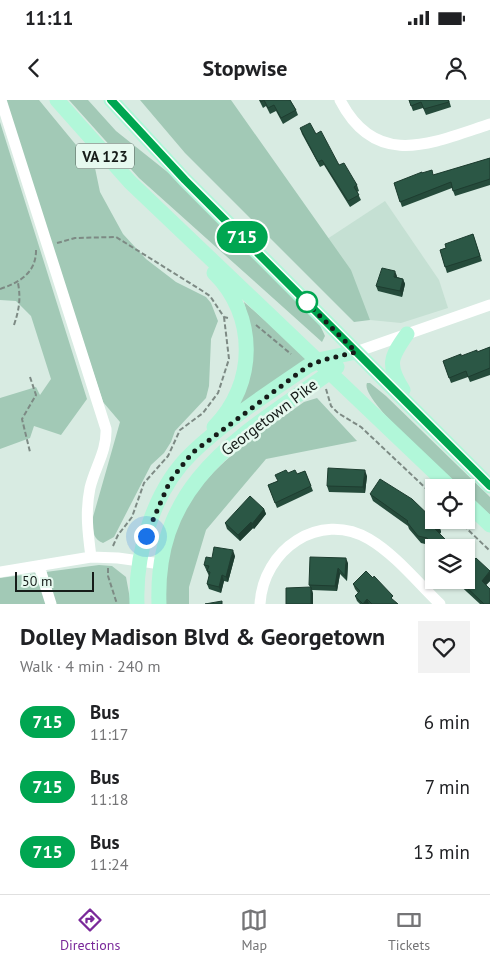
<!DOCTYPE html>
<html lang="en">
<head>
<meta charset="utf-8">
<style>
	:root { --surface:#fff; --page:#f2f2f2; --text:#202124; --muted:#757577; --line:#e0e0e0; --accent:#7a299a }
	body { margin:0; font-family:"PT Sans",sans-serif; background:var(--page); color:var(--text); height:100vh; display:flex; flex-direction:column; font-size:19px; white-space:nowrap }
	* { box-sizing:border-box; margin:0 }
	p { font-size:16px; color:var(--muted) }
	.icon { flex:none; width:28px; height:28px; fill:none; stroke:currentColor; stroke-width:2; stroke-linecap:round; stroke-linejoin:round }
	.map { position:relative; height:504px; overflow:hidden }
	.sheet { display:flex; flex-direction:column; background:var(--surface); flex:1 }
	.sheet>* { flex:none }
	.badge { padding:0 10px; border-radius:16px; font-size:18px; line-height:32px }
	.buttons { position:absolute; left:425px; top:379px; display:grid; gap:10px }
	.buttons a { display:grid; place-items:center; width:50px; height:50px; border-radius:0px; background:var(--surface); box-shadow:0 1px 4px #0004; font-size:25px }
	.scale { position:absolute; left:15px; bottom:12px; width:79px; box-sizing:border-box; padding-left:5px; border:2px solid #161c19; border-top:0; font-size:14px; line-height:18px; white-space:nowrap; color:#161c19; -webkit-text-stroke:4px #e6f9ef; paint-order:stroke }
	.you { position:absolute; width:25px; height:25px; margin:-12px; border:4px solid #fff; border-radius:50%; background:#1a73e8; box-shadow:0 0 0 8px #1a73e833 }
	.map>.badge { position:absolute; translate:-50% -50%; box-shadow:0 0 0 2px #fff }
	.round { display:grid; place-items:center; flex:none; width:52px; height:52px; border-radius:0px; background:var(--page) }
	.headline { display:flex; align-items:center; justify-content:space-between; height:85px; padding:0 20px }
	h1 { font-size:24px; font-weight:600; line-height:38px }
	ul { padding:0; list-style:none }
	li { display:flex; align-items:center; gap:15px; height:65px; padding:0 20px }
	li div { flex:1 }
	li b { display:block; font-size:19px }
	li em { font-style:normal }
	li .badge { min-width:55px; font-weight:700; text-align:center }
	.status { display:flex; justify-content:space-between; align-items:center; height:35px; padding:0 25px; background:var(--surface); direction:ltr }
	.status svg { height:14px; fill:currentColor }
	header { display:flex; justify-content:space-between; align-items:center; height:65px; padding:0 20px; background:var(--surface); font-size:22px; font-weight:600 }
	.tabs { display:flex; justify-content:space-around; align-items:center; height:70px; border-top:1px solid var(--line); background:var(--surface); font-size:14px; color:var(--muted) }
	.tabs a { display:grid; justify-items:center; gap:2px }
	.tabs .on { color:var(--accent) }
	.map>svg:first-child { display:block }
	.built { fill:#c5e0d3 }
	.green { fill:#a2c9b6 }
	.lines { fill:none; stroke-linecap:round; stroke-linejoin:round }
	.path { stroke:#7d8a84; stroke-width:2; stroke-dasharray:5 2.5; stroke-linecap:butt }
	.minor { stroke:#fff; stroke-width:11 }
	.major { stroke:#b1f7d9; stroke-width:15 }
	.wall { fill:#254b3b }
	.shaded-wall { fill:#1e3d30 }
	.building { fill:#2b5745; stroke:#1e3d30 }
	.line-casing { stroke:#fff; stroke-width:11 }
	.line { stroke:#00a651; stroke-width:8 }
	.walk { stroke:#161c19; stroke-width:5; stroke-dasharray:0 9 }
	.stop-dot { fill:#fff; stroke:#00a651; stroke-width:2.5 }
	.labels { text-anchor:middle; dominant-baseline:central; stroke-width:5; stroke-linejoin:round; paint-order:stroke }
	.shield { fill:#e6f9ef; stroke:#545e59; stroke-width:1 }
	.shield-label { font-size:15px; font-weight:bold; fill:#161c19 }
	.street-label { font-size:16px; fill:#161c19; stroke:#e6f9ef }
</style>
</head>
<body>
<div class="status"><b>11:11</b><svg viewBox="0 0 49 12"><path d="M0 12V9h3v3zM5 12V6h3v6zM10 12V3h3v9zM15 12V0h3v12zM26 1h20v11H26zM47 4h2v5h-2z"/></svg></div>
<header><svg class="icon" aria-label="back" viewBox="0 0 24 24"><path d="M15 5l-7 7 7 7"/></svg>Stopwise<svg class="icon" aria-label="person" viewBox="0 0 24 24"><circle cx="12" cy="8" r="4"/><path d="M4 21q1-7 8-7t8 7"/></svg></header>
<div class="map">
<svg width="490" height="504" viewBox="0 0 490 504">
	<rect width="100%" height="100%" fill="#d8ebe2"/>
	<path class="built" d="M385,101L439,180L448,208L401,223L370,220L318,145Z"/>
	<path class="green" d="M4,0H39L95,68L100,92L123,134L146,159L176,182L206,197L211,203L218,221L211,239L209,286L206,298L175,331L171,342L164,353L151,365L114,437L103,443C91,438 93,428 93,417L120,322L103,302Z
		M69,0H88L116,31L170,74L318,221L325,236L322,242L139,78Z
		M140,0H231L351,170L370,220L354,222L185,53Z
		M0,22L87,299L61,335L34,326L30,338L0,349V298L36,287L40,295L51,279L31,216L16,201L0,200Z
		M244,202L311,261L224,323L250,226Z
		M367,283H370L386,296L490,397V415L466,392V388L461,387C447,374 359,299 367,283Z
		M317,298L357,341L266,359L206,430L189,487V504H166C160,395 226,358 304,302Z
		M99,465L112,466L126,477L131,504H0V478Z"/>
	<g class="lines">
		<path class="path" d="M57,143L75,138L116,137L201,190L210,196L224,217L228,218
			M0,189C21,182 37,172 36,148
			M14,225C19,210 21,199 18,183
			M256,225L291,254
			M30,277L36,295L22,319L30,352
			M326,289L331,306L338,313L361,327L434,396
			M458,420L490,451
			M113,446L118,435L132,417L144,383L168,356L180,330L203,313L218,293L229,259L224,217
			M108,468V476L117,504"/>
		<path class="minor" d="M1,0L106,329C107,351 95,367 90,388C85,412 88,434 91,457
			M340,0C376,70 432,43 490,24
			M356,252L490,205
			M39,466L51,504
			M0,472L91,457L118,458L161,464
			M260,504C263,450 319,410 369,439C396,455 418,483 440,504"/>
		<path class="major" d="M57,0L130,82L451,388
			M111,0L185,80L490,386
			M214,173C257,215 257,284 214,327
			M403,290C387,265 390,258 407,234
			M466,402L490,425
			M137,504C135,453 154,389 192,353C224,322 271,291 308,266L323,259L356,252
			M159,504C154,376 248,333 337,267"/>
	</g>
	<path class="wall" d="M259,0H290L296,10L298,15L283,24L276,11L270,14L266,6L263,8Z
		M409,0H449L451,7L426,15L423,8L413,11Z
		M300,28L316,34L339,65L357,85L359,91L357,92L361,100L350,107L324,65L320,67L302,34Z
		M490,58V85L455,96L452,88L402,107L394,83L422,73L434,75Z
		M473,134L482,161L447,173L440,150L446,148Z
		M397,176V177L403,179L405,184L402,197L378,191L376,186Z
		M490,247V275L470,282L468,277L451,283L443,261L477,252Z
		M305,371L313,391L277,408L268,385L278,381L288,373L297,374Z
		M367,376L365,393L329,392L327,386Z
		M370,394L439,425L441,432L440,434L454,448H434V449L429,445L421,443L409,429L408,426L373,401Z
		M264,409L266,414L254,429L253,428L240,441L227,429L225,423Z
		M235,456L228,482L224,481L221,493L209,489L207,484L209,476L204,465L212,458Z
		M348,463L347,481L340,474L337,491L312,490L313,493L309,485Z
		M470,464L490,471V481L486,485L490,504H480L454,480H466Z
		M353,484L395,502L398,504H360L357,501L355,496L358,493L355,489Z"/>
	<path class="shaded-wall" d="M395,171L397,176L396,182L394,177Z
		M403,179L405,184L402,197L400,191Z
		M365,370L367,376L365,393L363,387Z
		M264,409L266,414L254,429L252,424Z
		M251,422L253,428L240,441L238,435Z
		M439,425L441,432L438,436L435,429Z
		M233,450L235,456L228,482L226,477Z
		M346,458L348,463L347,481L345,476Z
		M338,468L340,474L337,491L335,486Z
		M490,472V481L484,487L482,481Z
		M222,475L224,481L221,493L219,487Z
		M311,487L313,493V504H311Z
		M367,499L369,504H363Z"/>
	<path class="building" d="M260,0H290L296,10L281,18L274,5L268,8L264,0L261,2Z
		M409,0H448L449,2L424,9L421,2L411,6Z
		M310,23L316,34L321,31L339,65L344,63L357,85L354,87L359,95L348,101L322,60L318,62L300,28Z
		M490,58V79L453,91L451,82L400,102L394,83L422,72V73L432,70L433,75Z
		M473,134L480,156L445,167L440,150L446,148L445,144Z
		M382,168L395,171L394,177L403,179L400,191L376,186Z
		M490,247V268L468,277L466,271L449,278L443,261L461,254V256L477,250V252Z
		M328,368L365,370L363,387L327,386Z
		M286,370L288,373L295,370L297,374L305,371L311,386L275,403L268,385L278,381L275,375Z
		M380,379L412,399L439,425L435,429L454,448H437L427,438L418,436L407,422L408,421L370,394Z
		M250,396L264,409L252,424L251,422L238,435L225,423Z
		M214,447L233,450L226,477L222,475L219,487L207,484L210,472L207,471L209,466L204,465L206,457L212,458Z
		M310,457L346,458L345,476L338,468L335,486L309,485Z
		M476,458L490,471L482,481L490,489V504H484L459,480H466V460L470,464Z
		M366,471L373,478L374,476L393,496L391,498L398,504H372L367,499L363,504L355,496L360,491L353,484Z
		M311,487V504H286V488Z
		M222,501V504H205Z"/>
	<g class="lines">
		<defs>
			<path id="line" d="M111,0L185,80L490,386"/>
		</defs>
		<use href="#line" class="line-casing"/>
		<use href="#line" class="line"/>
		<path class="walk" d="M146,436L170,381L192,353L308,266L323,260L356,252L300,196L307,202"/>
	</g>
	<circle class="stop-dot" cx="307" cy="202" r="10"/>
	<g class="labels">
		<rect class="shield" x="76" y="43.5" width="58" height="25" rx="4"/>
		<g class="shield-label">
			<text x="105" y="56">VA 123</text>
		</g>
		<g class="street-label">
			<text transform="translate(269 317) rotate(-37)">Georgetown Pike</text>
		</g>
	</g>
</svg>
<div class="buttons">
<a><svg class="icon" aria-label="locate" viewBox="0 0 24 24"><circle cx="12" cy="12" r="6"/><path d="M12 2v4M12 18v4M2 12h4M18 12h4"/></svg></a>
<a><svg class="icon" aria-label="layers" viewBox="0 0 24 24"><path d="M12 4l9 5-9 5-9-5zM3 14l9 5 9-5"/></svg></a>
</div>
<div class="scale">50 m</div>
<div class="you" style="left:146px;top:436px"></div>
<b class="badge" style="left:242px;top:137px;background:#00a651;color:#fff">715</b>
</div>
<section class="sheet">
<div class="headline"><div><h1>Dolley Madison Blvd &amp; Georgetown</h1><p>Walk · 4 min · 240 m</p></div><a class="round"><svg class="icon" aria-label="heart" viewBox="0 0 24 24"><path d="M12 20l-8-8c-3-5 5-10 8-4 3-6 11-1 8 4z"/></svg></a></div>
<ul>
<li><span class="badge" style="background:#00a651;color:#fff">715</span><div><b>Bus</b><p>11:17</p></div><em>6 min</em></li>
<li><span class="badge" style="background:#00a651;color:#fff">715</span><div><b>Bus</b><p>11:18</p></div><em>7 min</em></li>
<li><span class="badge" style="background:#00a651;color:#fff">715</span><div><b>Bus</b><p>11:24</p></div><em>13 min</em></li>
</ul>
</section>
<nav class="tabs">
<a class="on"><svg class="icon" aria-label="directions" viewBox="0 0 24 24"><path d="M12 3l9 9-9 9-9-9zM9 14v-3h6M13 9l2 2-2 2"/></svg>Directions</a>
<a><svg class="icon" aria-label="map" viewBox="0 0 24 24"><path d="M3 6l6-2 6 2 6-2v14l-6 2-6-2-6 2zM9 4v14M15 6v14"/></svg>Map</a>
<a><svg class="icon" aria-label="tickets" viewBox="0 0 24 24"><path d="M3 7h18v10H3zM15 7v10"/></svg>Tickets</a>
</nav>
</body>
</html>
